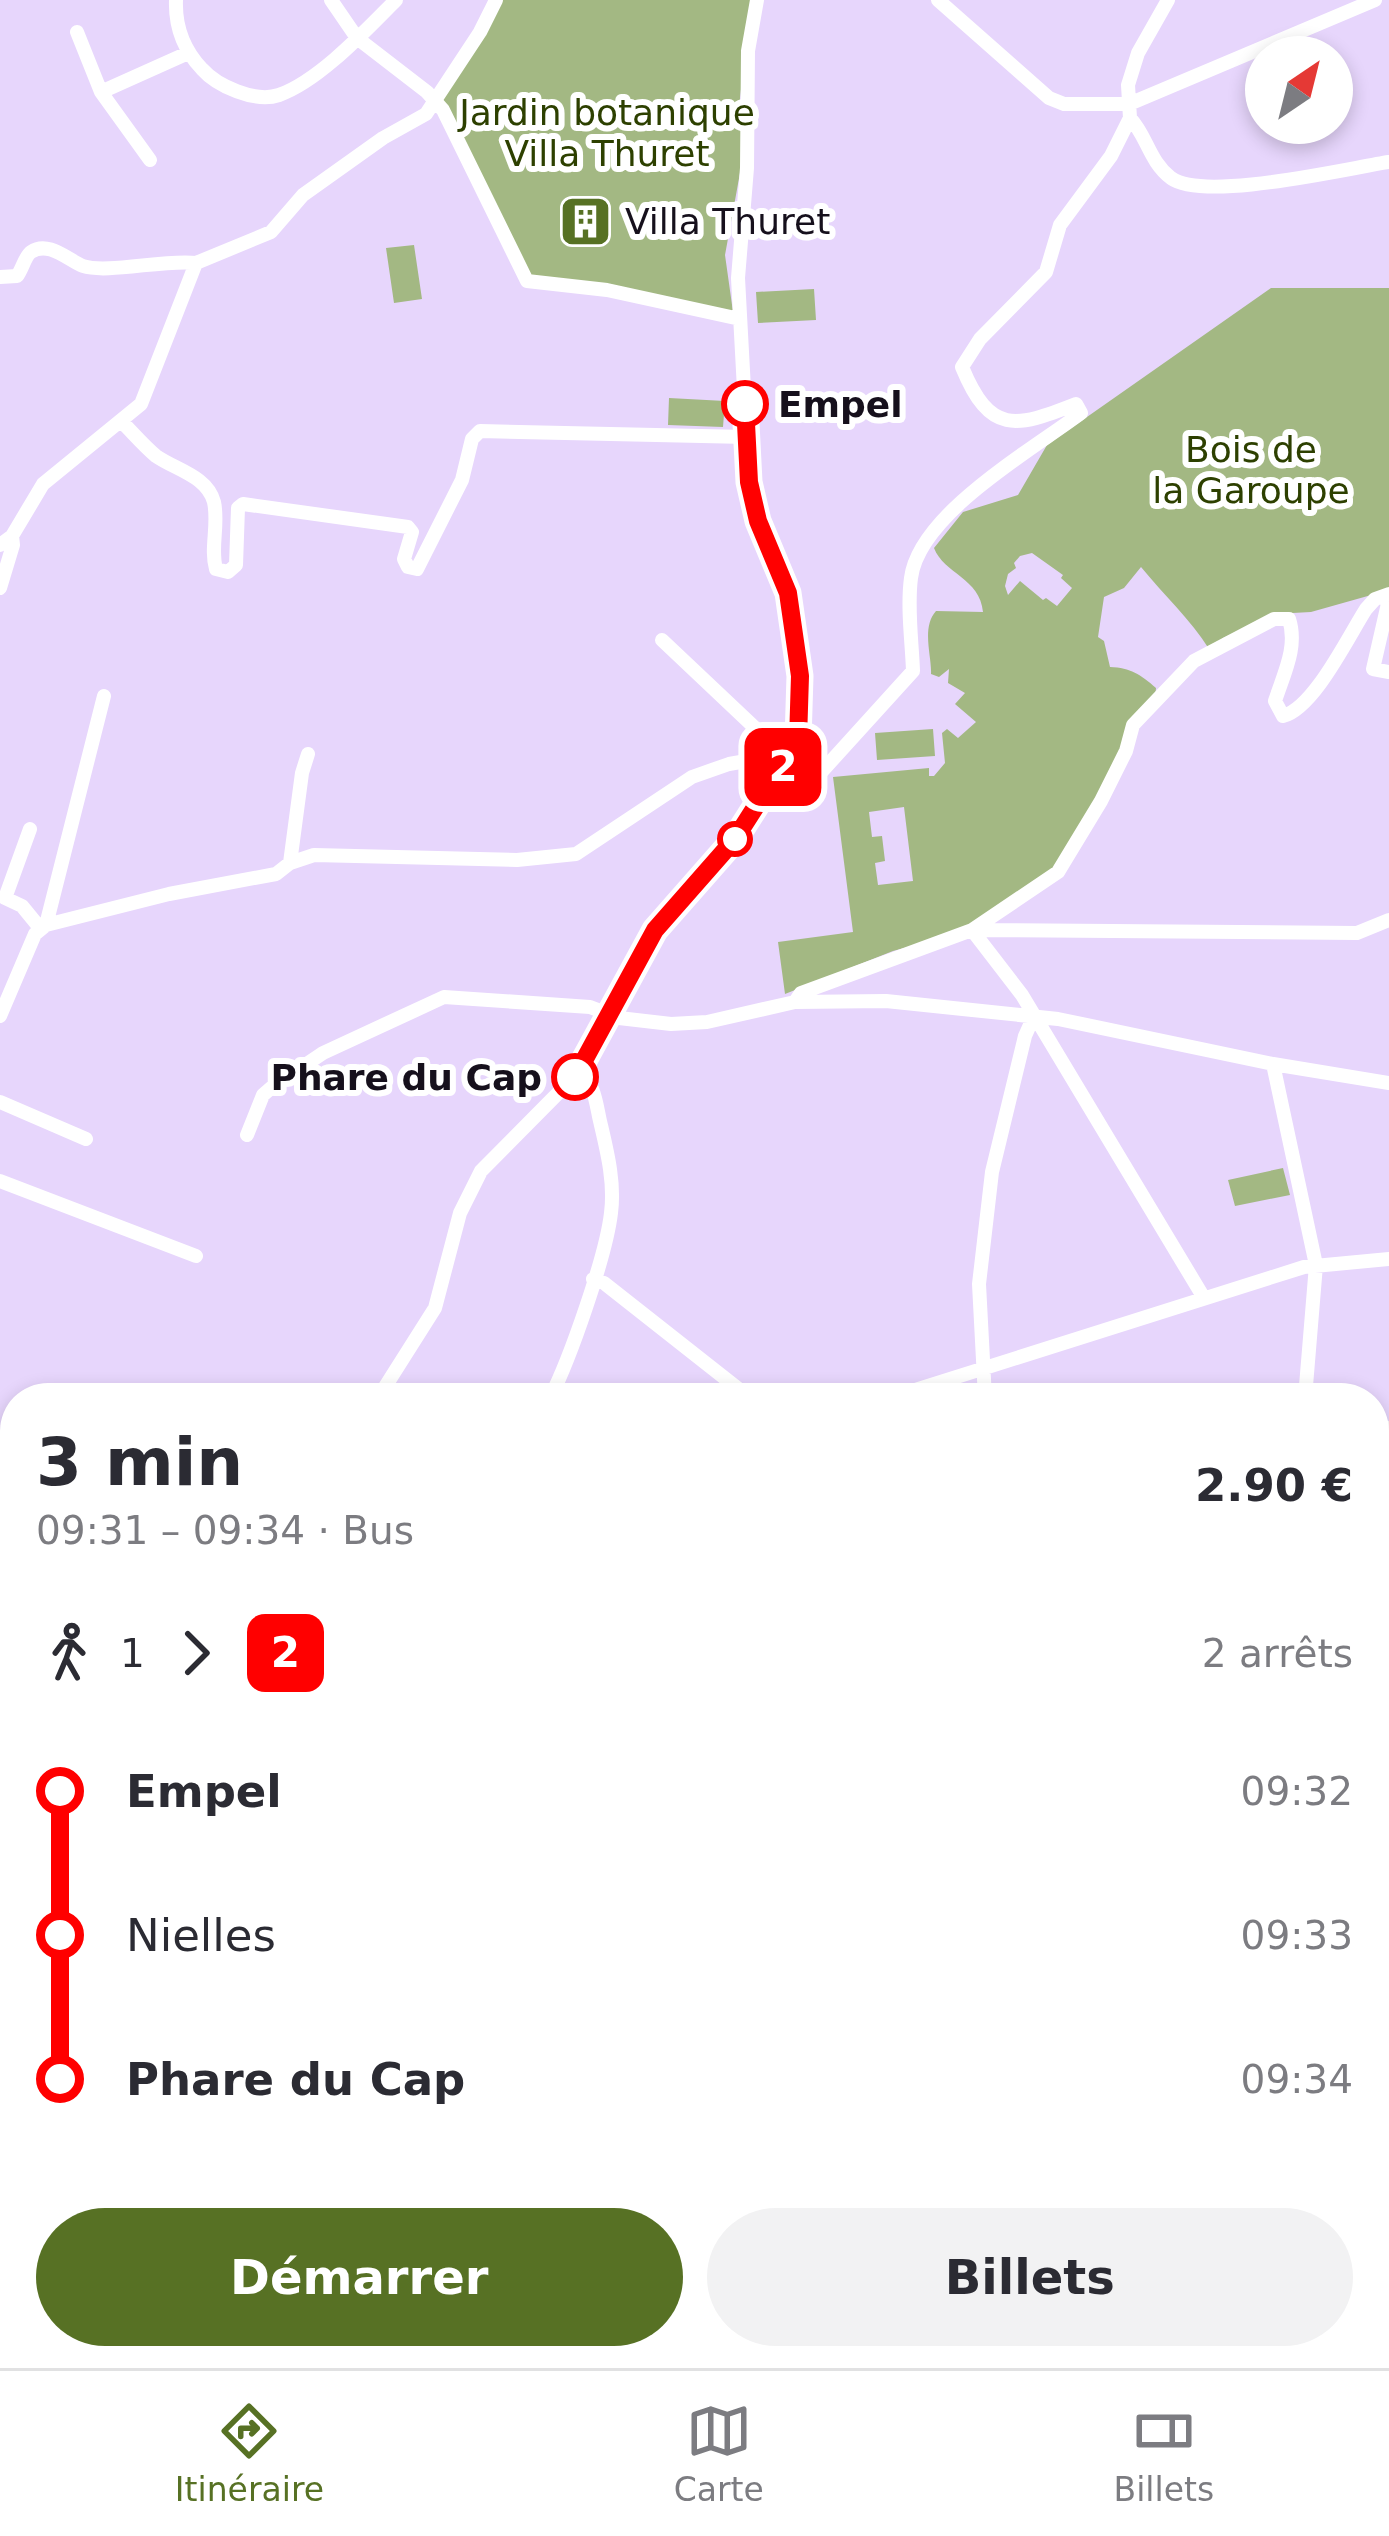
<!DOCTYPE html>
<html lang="fr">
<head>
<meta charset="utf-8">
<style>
	:root { --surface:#fff; --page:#f2f2f3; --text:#2b2b33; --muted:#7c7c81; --line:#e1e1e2; --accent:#577124 }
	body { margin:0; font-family:"DejaVu Sans",sans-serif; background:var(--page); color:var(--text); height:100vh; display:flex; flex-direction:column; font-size:45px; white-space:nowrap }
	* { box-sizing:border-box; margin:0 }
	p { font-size:39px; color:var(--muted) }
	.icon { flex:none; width:66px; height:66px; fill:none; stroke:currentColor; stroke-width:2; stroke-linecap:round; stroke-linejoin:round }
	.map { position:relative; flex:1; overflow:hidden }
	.details { position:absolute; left:0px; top:1383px; width:1389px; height:987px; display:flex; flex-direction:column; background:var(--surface); border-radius:48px 48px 0 0; box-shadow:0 6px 18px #0003 }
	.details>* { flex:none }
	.badge { padding:0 24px; border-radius:18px; font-size:42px; line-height:78px }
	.needle { width:78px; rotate:35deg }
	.buttons { position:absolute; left:1245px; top:36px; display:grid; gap:24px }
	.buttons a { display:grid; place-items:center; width:108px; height:108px; border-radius:50%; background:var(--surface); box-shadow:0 6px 18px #0003; font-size:60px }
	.map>.badge { position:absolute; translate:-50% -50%; box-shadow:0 0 0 6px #fff }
	.legs { display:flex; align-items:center; gap:18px; height:132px; padding:0 36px; font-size:39px }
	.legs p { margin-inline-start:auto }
	.summary { display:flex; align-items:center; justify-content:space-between; height:204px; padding:0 36px }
	h1 { font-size:66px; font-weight:600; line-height:90px }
	.cta { display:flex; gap:24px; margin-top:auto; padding:24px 36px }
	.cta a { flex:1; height:138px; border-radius:72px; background:var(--accent); color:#fff; font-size:48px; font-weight:600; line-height:138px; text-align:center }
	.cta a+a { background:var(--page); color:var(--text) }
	ul { padding:0 36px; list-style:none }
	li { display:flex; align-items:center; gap:42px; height:144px; font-size:45px }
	li i { display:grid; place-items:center; width:18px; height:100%; margin:0 15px; background:currentColor }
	li i::after { content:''; width:30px; height:30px; margin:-15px; border:9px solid; border-radius:50%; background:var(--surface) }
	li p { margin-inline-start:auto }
	li:first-child i { background:linear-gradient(#0000 50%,currentColor 0) }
	li:last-child i { background:linear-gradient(currentColor 50%,#0000 0) }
	.tabs { display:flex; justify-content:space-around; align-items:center; height:168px; border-top:3px solid var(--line); background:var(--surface); font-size:33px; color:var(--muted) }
	.tabs a { display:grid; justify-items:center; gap:6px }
	.tabs .active { color:var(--accent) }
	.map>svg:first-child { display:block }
	.green { fill:#a3b883; fill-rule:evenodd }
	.water { fill:#608fb8 }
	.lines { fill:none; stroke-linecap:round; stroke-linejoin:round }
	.minor { stroke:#fff; stroke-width:14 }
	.line-1-casing { stroke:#fff; stroke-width:27 }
	.line-1 { stroke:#f00; stroke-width:18 }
	.stop-1-dot { fill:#fff; stroke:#f00; stroke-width:6 }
	.labels { text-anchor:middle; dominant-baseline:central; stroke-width:12; stroke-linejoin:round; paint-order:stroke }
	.park-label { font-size:36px; fill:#2d4000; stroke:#fff }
	.poi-label { font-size:36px; fill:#16101c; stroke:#fff; text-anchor:start }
	.stop-label { font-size:36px; font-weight:bold; fill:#16101c; stroke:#fff; text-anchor:start }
</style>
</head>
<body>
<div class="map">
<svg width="1389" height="2368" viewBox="0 0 1389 2368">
	<rect width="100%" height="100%" fill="#e7d6fc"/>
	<path class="green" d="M499,0H751L740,98L742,162L725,255L733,312L531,279L442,99Z
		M414,245L422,299L394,303L386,248Z
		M1271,288H1389V590L1311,612L1274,614L1223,638L1209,649C1191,620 1163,594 1141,567L1124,588L1104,597L1098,637L1104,641L1110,667C1131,668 1140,674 1156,688L1155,699L1133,725L1070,857L972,930L893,951L785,994L778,942L853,932L833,777L929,768V776H934L945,763L942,733L947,729L958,738L976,722L955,704L965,693L948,683L949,669L939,677L931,674C932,656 921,628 936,611L983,612C980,578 944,574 934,548L963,512L1018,495L1047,445ZM1032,553L1063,575L1061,578L1072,588L1057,606L1046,598L1043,600L1020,581L1008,595L1005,586L1008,574L1016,568L1014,563L1020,556ZM904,807L913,881L878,885L875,863L885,861L882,836L872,837L869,812Z
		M814,289L816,320L758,323L756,292Z
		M669,398L725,401L723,427L668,425Z
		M933,729L935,756L877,760L875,733Z
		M1283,1168L1290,1195L1235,1206L1228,1180Z"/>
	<path class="water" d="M1389,1644V2368H913L901,2355H1374V1648Z"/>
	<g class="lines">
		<path class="minor" d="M176,0C175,26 184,50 202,69C217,86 255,103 279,95C319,81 366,30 396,0
			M331,0L357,38L427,92L443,110L527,281L607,290L740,319
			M938,0L1049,98L1064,104H1129L1375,0
			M77,32L101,92L150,160
			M101,92L188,53
			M1130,118C1147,136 1149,161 1171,178C1204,202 1344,169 1389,162
			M0,277L17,276C22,270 25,256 31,252C49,240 69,261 83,266C107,274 165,259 196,263
			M122,422C133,433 144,446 156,456C176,470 207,476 214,502C219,525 210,548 216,569L228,572L236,565L238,508L243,504L408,527L412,532L404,559L408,567L417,569L462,480L472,439L480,431L747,437
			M0,545L12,536L43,484L141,404L196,263L271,232L303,195L383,138L426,114L480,32L496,0
			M0,588L13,545L12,536
			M1389,599L1373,669L1389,672
			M662,640L788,759
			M755,759L815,779L913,671C912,642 907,608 911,578C919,514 1032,450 1081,413L1076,404C1015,428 990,435 962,367L980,339L1046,272L1060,225L1111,156L1130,118L1128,85L1138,53L1168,0
			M30,829L5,898L22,906L40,928
			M290,863L302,773L308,754
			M46,925L104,696
			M972,930L1022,995L1204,1298
			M972,930L1357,933L1389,920
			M795,1002L801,993L972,930L1058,872L1101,801L1126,751L1133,725L1194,661L1274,619H1289C1298,647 1284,673 1275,701L1283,716C1314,708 1348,637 1366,609L1375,599L1389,594
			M0,1016L35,934L46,925L169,894L276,874L290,863L314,855L517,860L576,854L692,777L729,764L764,758
			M1273,1064L1316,1265L1305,1398
			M0,1102L86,1139
			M247,1135L263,1095L271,1088L323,1053L444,997L590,1007L619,1018L671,1024L707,1022L795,1002L886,1001L1058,1019L1273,1064L1389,1083
			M0,1181L196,1256
			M593,1279L604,1283L750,1398
			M378,1398L435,1308L460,1213L481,1171L579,1072L655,930L735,839L798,740L800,676L787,593L758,521L749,482L738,278L747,168L748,51L757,0
			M550,1398C570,1359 606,1256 611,1213C615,1182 607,1151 600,1121C596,1104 595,1083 579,1072
			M890,1398L1304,1267L1389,1259
			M985,1398L979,1284L992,1172L1025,1036L1034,1016
			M1374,1426L1389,1428
			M1374,1601L1389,1593
			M0,1605L15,1613
			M0,1975L15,1950
			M0,2059L15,2056
			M0,2223L15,2265
			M845,2355L852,2368
			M856,2355L863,2368
			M31,2368L33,2355
			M470,2368L474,2355"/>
	</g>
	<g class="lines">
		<defs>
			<path id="line-1" d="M575,1077L655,930L735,839L798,740L800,676L788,593L758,521L749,482L745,404"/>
		</defs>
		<use href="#line-1" class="line-1-casing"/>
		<use href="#line-1" class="line-1"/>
	</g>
	<defs>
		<symbol id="building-square" viewBox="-11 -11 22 22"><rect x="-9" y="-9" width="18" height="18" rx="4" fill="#577124" stroke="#fff"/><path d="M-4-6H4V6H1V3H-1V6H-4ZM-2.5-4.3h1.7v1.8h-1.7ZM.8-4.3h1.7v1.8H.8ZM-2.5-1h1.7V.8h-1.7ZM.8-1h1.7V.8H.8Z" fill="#fff"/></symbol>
	</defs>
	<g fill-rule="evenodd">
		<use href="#building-square" x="556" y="192" width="59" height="59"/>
	</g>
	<g class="stop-1-dot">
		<circle cx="745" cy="404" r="21"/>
		<circle cx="735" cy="839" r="15"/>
		<circle cx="575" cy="1077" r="21"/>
	</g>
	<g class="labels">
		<g class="park-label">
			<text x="607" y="112">Jardin botanique<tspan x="607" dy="41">Villa Thuret</tspan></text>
			<text x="1251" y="449">Bois de<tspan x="1251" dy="41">la Garoupe</tspan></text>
		</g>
		<g class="poi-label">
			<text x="625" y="221">Villa Thuret</text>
		</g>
		<g class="stop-label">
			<text x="778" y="404">Empel</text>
			<text x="542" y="1077" text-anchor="end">Phare du Cap</text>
		</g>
	</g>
</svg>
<div class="buttons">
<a><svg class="needle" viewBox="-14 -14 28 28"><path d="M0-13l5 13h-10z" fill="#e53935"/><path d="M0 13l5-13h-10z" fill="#7c7c81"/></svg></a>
</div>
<b class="badge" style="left:783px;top:767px;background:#f00;color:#fff">2</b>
<section class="details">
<div class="summary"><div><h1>3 min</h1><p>09:31 – 09:34 · Bus</p></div><b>2.90 €</b></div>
<div class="legs"><svg class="icon" aria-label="walk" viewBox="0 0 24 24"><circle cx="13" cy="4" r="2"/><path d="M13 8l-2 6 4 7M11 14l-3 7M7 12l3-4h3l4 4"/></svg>1<svg class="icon" aria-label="forward" viewBox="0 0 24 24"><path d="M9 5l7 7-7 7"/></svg><b class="badge" style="background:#f00;color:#fff">2</b><p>2 arrêts</p></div>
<ul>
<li><i style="color:#f00"></i><b>Empel</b><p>09:32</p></li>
<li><i style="color:#f00"></i><span>Nielles</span><p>09:33</p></li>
<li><i style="color:#f00"></i><b>Phare du Cap</b><p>09:34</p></li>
</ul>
<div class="cta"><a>Démarrer</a><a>Billets</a></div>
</section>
</div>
<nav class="tabs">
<a class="active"><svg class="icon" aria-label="directions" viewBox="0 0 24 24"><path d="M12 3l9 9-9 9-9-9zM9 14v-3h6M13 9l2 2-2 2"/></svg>Itinéraire</a>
<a><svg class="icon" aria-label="map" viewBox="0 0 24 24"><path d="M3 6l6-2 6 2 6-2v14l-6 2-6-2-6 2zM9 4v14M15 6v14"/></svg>Carte</a>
<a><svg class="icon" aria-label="tickets" viewBox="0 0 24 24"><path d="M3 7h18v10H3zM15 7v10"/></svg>Billets</a>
</nav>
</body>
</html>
